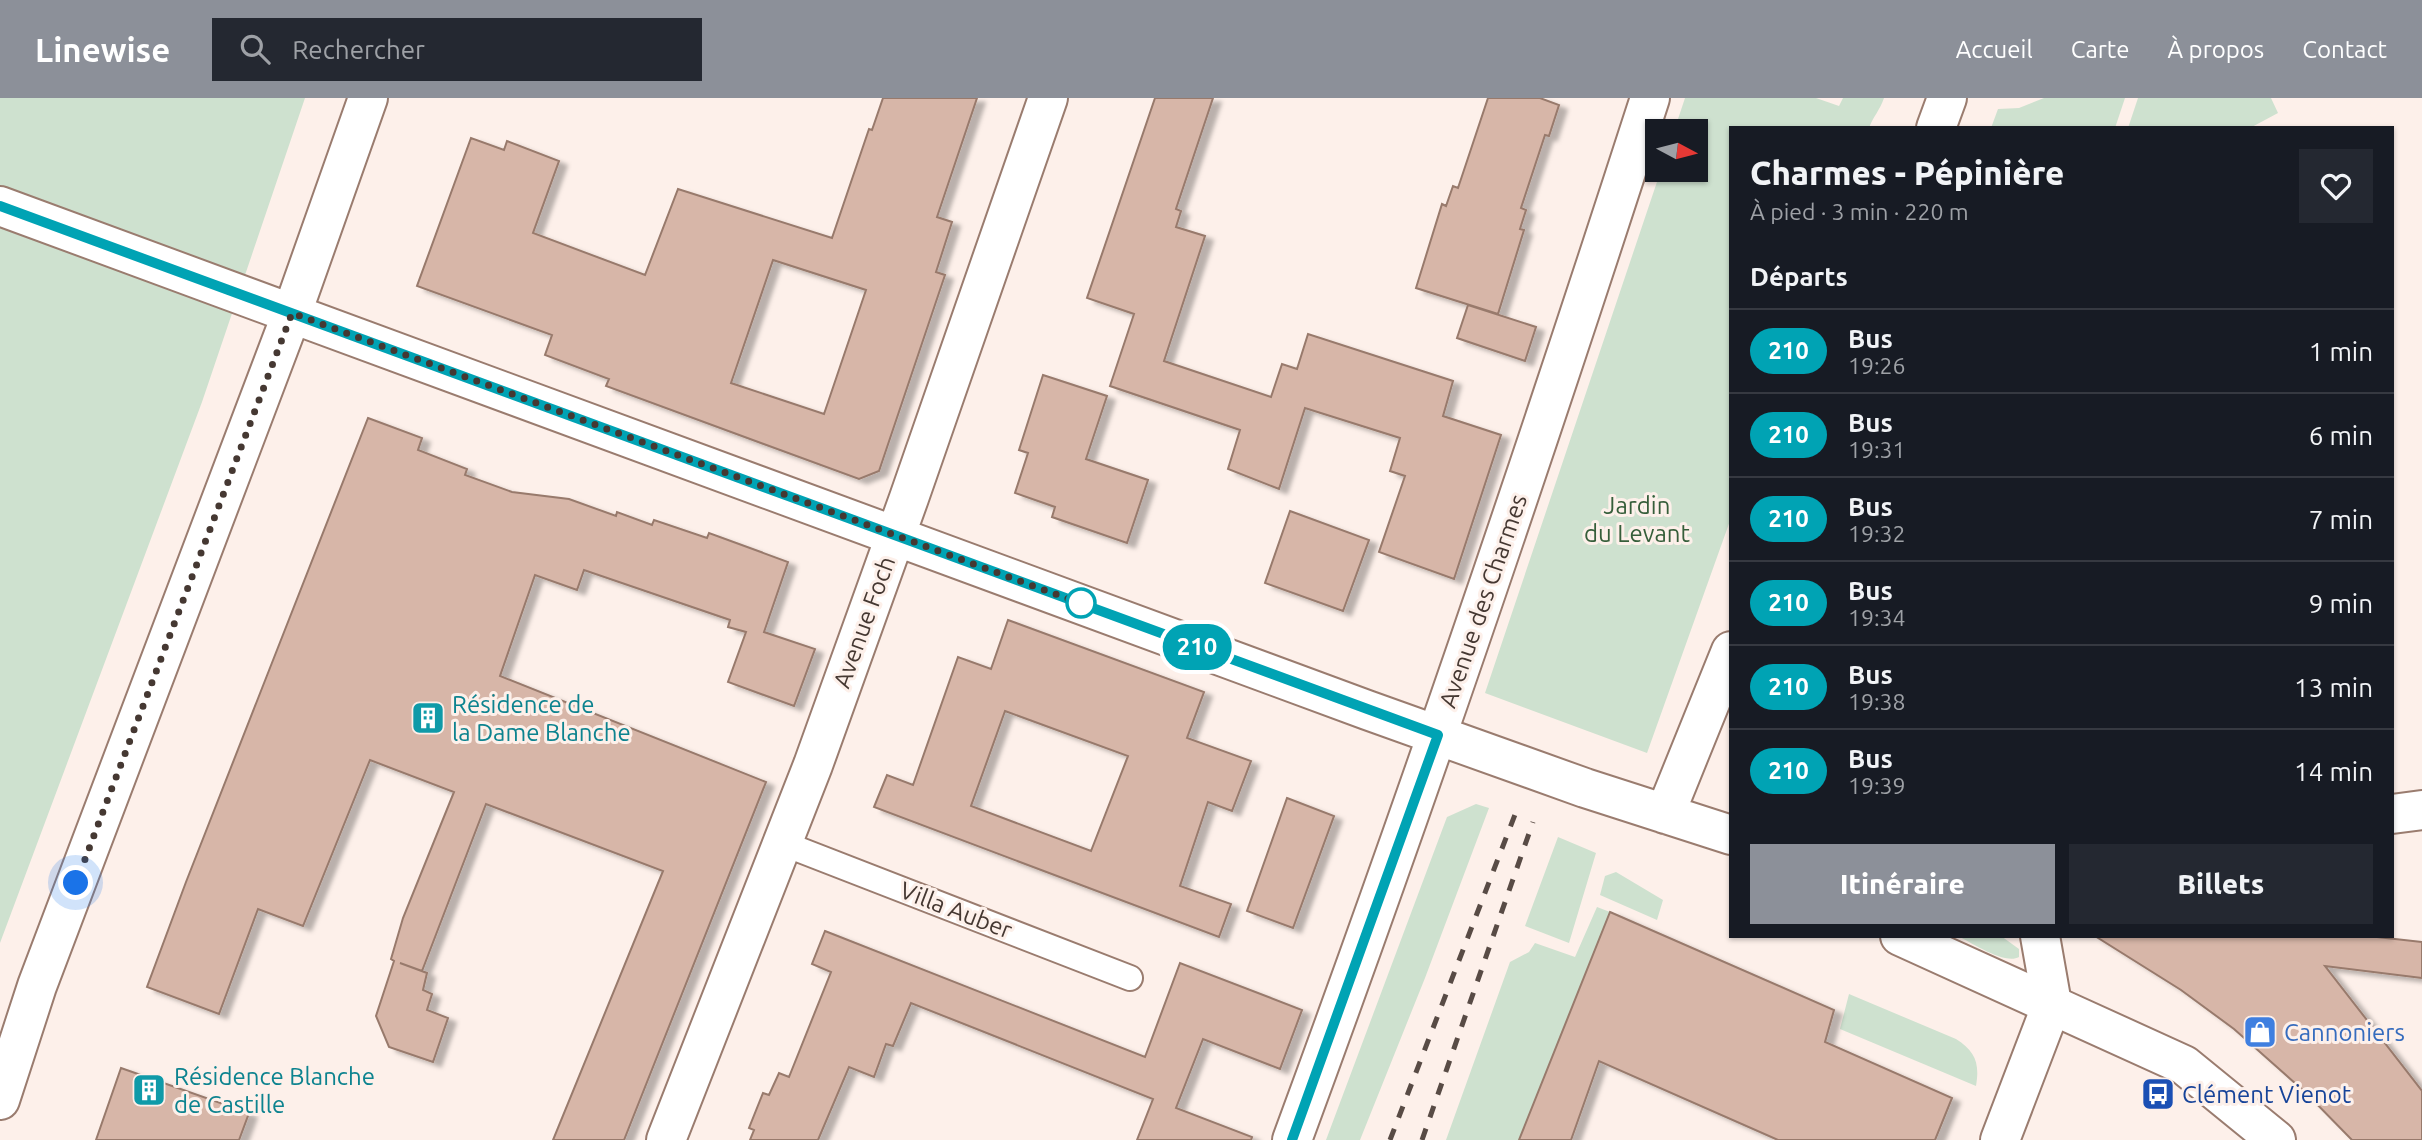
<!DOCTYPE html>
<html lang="fr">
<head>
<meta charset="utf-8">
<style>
	:root { --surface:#171b24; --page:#242831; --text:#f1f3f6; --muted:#9ea1a6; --line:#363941; --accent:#8c9099 }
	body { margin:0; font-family:Ubuntu,sans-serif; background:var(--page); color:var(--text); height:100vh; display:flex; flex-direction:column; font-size:26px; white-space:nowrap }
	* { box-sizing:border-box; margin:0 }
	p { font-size:23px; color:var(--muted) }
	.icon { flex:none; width:38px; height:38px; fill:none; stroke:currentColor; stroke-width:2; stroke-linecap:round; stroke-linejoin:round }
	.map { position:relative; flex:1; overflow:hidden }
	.panel { position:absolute; left:1729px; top:28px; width:665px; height:812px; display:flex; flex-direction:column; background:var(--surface); border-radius:0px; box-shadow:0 2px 5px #0004 }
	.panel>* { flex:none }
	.badge { padding:0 14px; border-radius:23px; font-size:24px; line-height:46px }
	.needle { width:46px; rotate:97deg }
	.tools { position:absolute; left:1645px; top:21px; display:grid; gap:14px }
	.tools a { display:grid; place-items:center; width:63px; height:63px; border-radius:0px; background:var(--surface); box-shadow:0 2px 5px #0004; font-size:35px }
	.you { position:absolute; width:35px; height:35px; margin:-18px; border:5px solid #fff; border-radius:50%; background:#1a73e8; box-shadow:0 0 0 10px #1a73e833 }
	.map>.badge { position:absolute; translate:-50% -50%; box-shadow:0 0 0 4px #fff }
	h2 { padding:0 21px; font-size:26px; line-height:63px }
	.round { display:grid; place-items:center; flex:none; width:74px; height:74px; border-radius:0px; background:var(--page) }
	.overview { display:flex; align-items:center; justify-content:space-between; height:119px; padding:0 21px }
	h1 { font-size:33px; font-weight:800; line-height:52px }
	.button { display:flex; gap:14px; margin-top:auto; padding:14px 21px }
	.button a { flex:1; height:80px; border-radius:0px; background:var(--accent); color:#fff; font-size:28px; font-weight:800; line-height:80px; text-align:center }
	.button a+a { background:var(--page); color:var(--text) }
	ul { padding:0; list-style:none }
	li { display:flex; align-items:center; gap:21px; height:84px; padding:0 21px; border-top:2px solid var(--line) }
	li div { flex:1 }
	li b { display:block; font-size:26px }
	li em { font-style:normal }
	li .badge { min-width:77px; font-weight:700; text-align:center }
	header { display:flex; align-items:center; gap:42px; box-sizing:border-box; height:98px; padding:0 35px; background:var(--accent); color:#fff }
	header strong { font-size:33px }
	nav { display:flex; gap:38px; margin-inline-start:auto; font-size:24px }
	.search { width:490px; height:63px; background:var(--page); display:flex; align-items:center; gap:18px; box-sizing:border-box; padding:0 24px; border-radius:0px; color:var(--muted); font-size:26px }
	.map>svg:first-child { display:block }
	.green { fill:#cee1cf }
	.building { fill:#d7b6a8; stroke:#987a6c; stroke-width:2; fill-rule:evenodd; filter:url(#shadow) }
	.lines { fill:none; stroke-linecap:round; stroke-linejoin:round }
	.lane-casing { stroke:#9a7c6f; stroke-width:28 }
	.street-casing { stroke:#9a7c6f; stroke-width:42 }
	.secondary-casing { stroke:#9a7c6f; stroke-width:42 }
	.lane { stroke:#fff; stroke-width:24 }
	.street { stroke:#fff; stroke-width:38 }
	.secondary { stroke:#fff; stroke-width:38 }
	.rail { stroke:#584b45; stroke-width:5; stroke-dasharray:12 12; stroke-linecap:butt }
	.line-casing { stroke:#fff; stroke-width:16 }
	.line { stroke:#00a3b4; stroke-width:10 }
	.walk { stroke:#453832; stroke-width:7; stroke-dasharray:0 12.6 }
	.stop-dot { fill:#fff; stroke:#00a3b4; stroke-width:3.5 }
	.labels { text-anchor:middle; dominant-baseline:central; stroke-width:6; stroke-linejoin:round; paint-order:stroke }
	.park-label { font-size:24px; fill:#365e3a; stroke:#fdf0ea }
	.street-label { font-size:24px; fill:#453832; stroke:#fdf0ea }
	.culture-label { font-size:24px; fill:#0d838f; stroke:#fdf0ea; text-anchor:start }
	.shop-label { font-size:24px; fill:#366cbe; stroke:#fdf0ea; text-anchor:start }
	.transit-label { font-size:24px; fill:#164399; stroke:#fdf0ea; text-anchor:start }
</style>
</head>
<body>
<header>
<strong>Linewise</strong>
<div class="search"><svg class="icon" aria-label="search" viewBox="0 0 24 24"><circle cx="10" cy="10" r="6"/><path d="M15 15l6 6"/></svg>Rechercher</div>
<nav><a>Accueil</a><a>Carte</a><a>À propos</a><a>Contact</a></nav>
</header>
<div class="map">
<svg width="2422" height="1042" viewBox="0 0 2422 1042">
	<defs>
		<filter id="shadow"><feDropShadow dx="8" dy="4.5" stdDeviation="2" flood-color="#0004"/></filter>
	</defs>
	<rect width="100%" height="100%" fill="#fdf0ea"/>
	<path class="green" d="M0,0H305L202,304L0,845Z
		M1685,0H1816L1839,8L1843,0H1884C1880,12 1873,19 1869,30H1731V420L1647,655L1485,595L1661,72H1696V33H1674Z
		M2044,0H2125L2115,30H1991L1998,11L2019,10Z
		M2138,0H2271L2278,15L2250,30H2128Z
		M1476,706L1489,710L1425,880L1360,1042H1326L1447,719Z
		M1558,739L1596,755L1569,845L1525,828Z
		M1616,774L1663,802L1657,822L1600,797L1605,778Z
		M1597,809L1610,814L1519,1042H1446L1510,864L1529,854L1535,845L1575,859Z
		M1958,838H2001L2019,851V859C2005,867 1972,845 1958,838Z
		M1849,896L1956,941C1975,953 1980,965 1976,988L1840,931Z"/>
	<path class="building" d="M883,0H977L937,119L952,124L936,174L945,177L879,373L859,381L606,288L609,281L545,257L552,237L417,188L471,40L504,52L507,43L559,63L533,135L645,177L678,91L832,140L869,31L872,32ZM773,162L866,192L824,316L731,285Z
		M1155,0H1213L1176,111L1181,113L1176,129L1205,138L1164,263L1271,299L1282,266L1297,271L1308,236L1453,283L1443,318L1501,337L1454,481L1379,454L1405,378L1390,373L1400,340L1305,310L1279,391L1228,371L1240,332L1110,288L1134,216L1087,200Z
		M1488,0H1540L1559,7L1549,38L1545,37L1521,110L1526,112L1520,131L1524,132L1498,216L1416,190L1442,106L1446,108L1453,88L1458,90Z
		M1468,207L1536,229L1525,263L1457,240Z
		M1043,277L1107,298L1086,361L1148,382L1127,445L1052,419L1055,409L1015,395L1028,355L1019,352Z
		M368,320L422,340L418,352L467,371L465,377L512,394L569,401L616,418L617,414L652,427L654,422L707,440L709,435L788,464L764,534L815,551L794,608L728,584L746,534L728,529L730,522L584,472L577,492L535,477L500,578L766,684L624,1042H553L663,773L486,706L422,873L400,865L427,875L423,892L432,896L427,912L448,920L433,964L389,949L376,918L394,863L391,861L403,820L454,694L370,662L303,828L258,811L219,916L147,889L186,784Z
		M1290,413L1369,442L1343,513L1265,485Z
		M1008,522L1204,594L1187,640L1251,663L1232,713L1208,704L1180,788L1231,806L1219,839L874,709L887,677L913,687L958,559L991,571ZM1005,613L1128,658L1091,753L971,708Z
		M1287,700L1334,718L1293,830L1247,813Z
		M1610,814L1834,912L1825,944L1952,1000L1935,1042H1778L1599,963L1571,1042H1519Z
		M825,833L1145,959L1180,865L1302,912L1280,971L1203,941L1176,1010L1252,1039L1251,1042H1137L1153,1001L911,905L893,948L886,946L874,979L849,969L818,1042H750L754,1032L749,1030L763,995L769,997L779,975L789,979L831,874L812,866Z
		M2095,838H2368L2422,844V880L2325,868L2422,993V1042H2352L2305,994L2234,931L2181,892Z
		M121,970L249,1015L239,1042H96Z"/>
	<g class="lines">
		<defs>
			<path id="lane" d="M782,745L1130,880"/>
			<path id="street" d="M0,108L1367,612L1585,690L1731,737
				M1665,716L1731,553
				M2392,716L2422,712
				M0,1002L37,888L292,215L368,0
				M666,1042L813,667L909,400L1048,0
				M1292,1042C1419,698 1537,350 1650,0
				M2000,1042L2052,906L2040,838"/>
			<path id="secondary" d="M1936,30L1947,0
				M1900,838L2184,967L2276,1042"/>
		</defs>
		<use href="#lane" class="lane-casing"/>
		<use href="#street" class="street-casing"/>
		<use href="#secondary" class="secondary-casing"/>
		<use href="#lane" class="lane"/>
		<use href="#street" class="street"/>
		<use href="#secondary" class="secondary"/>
		<path class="rail" d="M1390,1042L1516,714
			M1422,1042L1533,724"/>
	</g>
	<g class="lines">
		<defs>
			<path id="line" d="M0,108L1438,637L1292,1042"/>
		</defs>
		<use href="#line" class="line-casing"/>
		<use href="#line" class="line"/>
		<path class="walk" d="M76,785L292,215L1085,507L1081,505"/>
	</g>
	<defs>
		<symbol id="building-square" viewBox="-11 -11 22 22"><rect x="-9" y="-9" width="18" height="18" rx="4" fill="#0f9aa8" stroke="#fdf0ea"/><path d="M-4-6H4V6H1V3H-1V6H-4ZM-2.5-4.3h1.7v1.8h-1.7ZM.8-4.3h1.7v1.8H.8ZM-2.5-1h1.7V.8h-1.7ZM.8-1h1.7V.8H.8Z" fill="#fff"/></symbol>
		<symbol id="shop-square" viewBox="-11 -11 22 22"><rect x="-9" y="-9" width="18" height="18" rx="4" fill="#3f7fe0" stroke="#fdf0ea"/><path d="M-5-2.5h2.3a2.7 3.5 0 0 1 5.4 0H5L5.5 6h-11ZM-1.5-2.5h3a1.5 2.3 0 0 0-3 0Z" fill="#fff"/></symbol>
		<symbol id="bus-square" viewBox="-11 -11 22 22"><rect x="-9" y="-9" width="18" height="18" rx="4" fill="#1a4fb4" stroke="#fdf0ea"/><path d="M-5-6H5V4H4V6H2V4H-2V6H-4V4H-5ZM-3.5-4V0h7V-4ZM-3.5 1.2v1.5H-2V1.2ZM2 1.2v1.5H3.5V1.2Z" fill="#fff"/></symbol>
	</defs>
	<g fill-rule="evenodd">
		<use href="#building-square" x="409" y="601" width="38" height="38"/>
		<use href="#shop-square" x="2241" y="915" width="38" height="38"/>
		<use href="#building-square" x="130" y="973" width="38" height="38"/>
		<use href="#bus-square" x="2139" y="977" width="38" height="38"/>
	</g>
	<circle class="stop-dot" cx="1081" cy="505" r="14"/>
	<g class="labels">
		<g class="park-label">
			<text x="1637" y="407">Jardin<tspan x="1637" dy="28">du Levant</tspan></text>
		</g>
		<g class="street-label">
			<text transform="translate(1483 503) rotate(-71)">Avenue des Charmes</text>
			<text transform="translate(864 524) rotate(-70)">Avenue Foch</text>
			<text transform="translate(956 812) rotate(21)">Villa Auber</text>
		</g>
		<g class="culture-label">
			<text x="452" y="606">Résidence de<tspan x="452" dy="28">la Dame Blanche</tspan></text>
			<text x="174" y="978">Résidence Blanche<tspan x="174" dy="28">de Castille</tspan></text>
		</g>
		<g class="shop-label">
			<text x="2284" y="934">Cannoniers</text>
		</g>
		<g class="transit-label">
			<text x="2182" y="996">Clément Vienot</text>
		</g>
	</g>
</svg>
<div class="tools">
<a><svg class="needle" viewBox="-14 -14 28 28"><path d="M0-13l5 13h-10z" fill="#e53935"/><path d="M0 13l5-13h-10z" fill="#9ea1a6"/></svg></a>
</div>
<div class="you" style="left:76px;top:785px"></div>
<b class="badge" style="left:1197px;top:549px;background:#00a3b4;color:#fff">210</b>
<section class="panel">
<div class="overview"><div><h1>Charmes - Pépinière</h1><p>À pied · 3 min · 220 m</p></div><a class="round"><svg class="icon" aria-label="heart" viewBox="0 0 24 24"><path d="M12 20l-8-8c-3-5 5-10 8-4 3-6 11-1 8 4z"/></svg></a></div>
<h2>Départs</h2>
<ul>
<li><span class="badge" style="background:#00a3b4;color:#fff">210</span><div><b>Bus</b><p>19:26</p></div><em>1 min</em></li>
<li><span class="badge" style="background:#00a3b4;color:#fff">210</span><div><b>Bus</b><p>19:31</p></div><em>6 min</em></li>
<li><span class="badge" style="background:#00a3b4;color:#fff">210</span><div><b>Bus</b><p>19:32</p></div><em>7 min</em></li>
<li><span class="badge" style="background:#00a3b4;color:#fff">210</span><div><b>Bus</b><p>19:34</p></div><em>9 min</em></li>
<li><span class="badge" style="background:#00a3b4;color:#fff">210</span><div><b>Bus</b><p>19:38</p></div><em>13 min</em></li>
<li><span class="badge" style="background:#00a3b4;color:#fff">210</span><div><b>Bus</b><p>19:39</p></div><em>14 min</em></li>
</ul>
<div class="button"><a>Itinéraire</a><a>Billets</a></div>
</section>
</div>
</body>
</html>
